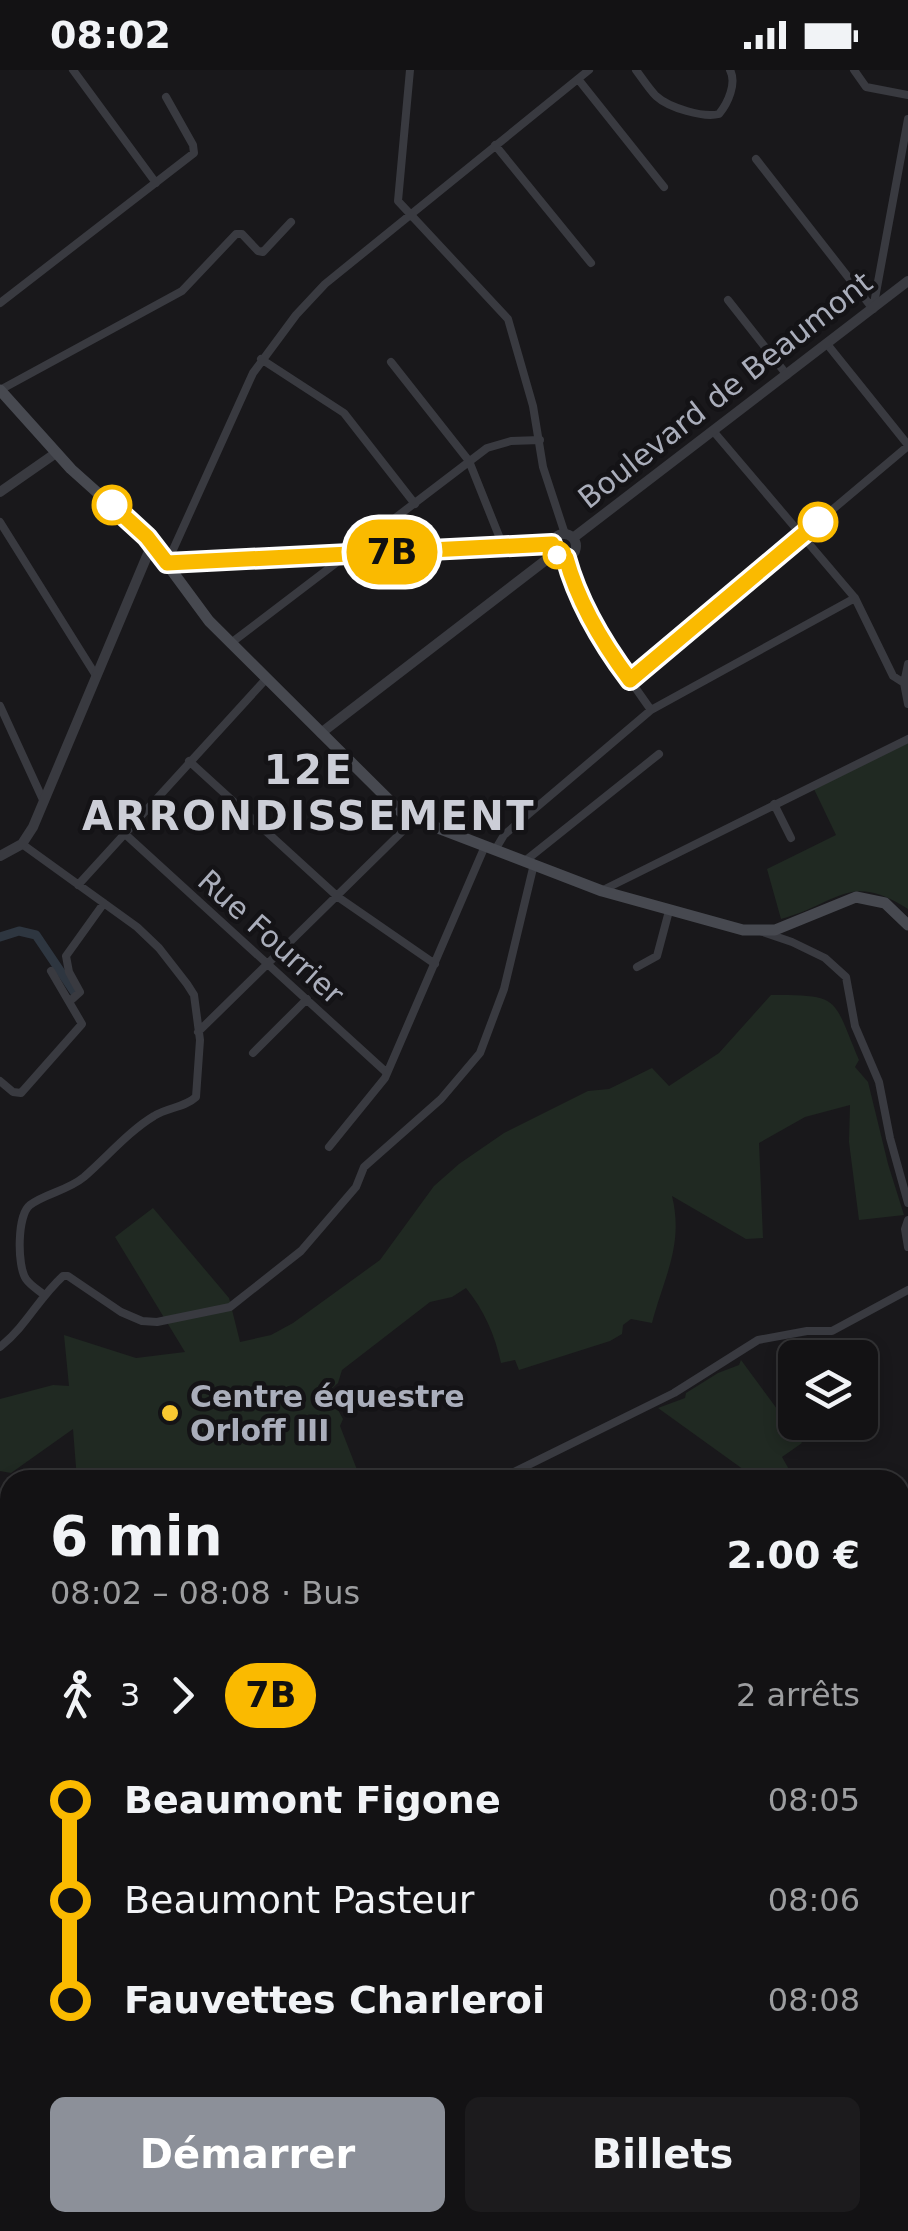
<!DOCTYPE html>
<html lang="fr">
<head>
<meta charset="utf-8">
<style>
	:root { --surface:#131214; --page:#1c1b1d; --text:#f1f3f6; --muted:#9d9ea0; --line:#323234; --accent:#8c9099 }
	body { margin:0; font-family:"DejaVu Sans",sans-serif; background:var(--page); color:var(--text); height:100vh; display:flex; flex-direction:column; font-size:38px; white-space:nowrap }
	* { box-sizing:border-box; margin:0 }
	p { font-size:32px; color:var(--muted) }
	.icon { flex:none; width:55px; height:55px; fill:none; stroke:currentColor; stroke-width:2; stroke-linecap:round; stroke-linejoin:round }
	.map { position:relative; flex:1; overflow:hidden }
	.sheet { position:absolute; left:0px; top:1400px; width:910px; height:762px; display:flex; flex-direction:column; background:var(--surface); border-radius:30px 30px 0 0; box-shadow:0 5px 15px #0003,0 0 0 2px var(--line) }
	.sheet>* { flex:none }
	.badge { padding:0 20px; border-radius:32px; font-size:35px; line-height:65px }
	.tools { position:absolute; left:778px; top:1270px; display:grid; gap:20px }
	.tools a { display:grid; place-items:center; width:100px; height:100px; border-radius:15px; background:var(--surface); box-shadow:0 5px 15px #0003,0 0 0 2px var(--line); font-size:50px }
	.map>.badge { position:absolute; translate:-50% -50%; box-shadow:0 0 0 5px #fff }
	.legs { display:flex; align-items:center; gap:15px; height:110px; padding:0 50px; font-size:32px }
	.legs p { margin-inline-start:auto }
	.headline { display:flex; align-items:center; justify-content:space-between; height:170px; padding:0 50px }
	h1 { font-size:55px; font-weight:700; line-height:75px }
	.primary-button { display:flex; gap:20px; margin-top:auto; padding:20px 50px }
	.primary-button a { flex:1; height:115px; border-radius:15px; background:var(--accent); color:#fff; font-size:40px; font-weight:700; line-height:115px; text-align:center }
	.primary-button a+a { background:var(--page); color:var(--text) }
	ul { padding:0 50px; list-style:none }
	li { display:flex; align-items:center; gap:35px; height:100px; font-size:38px }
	li i { display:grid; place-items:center; width:15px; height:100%; margin:0 12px; background:currentColor }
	li i::after { content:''; width:25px; height:25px; margin:-12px; border:8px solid; border-radius:50%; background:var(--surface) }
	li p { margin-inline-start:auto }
	li:first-child i { background:linear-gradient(#0000 50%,currentColor 0) }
	li:last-child i { background:linear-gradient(currentColor 50%,#0000 0) }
	.status { display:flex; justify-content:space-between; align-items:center; height:70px; padding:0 50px; background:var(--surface); direction:ltr }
	.status svg { height:28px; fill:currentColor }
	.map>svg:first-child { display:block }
	.green { fill:#202922 }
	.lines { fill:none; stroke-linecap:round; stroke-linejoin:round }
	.canal { stroke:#2e3640; stroke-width:9 }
	.pedestrian { stroke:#393a40; stroke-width:6 }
	.minor { stroke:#393a40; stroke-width:8 }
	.tertiary { stroke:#393a40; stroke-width:10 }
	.secondary { stroke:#474950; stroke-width:11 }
	.line-1-casing { stroke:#fff; stroke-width:22 }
	.line-1 { stroke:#faba00; stroke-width:15 }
	.stop-1-dot { fill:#fff; stroke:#faba00; stroke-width:5 }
	.poi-dot { fill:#fac931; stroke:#141316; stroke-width:4 }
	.labels { text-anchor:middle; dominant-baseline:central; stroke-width:9; stroke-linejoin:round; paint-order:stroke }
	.street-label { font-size:30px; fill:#aaaebb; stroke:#141316 }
	.poi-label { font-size:30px; font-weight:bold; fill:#aaaebb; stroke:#141316; text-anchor:start }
	.district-label { font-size:40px; font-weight:bold; letter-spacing:2.5px; fill:#ccced7; stroke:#141316 }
</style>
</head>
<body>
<div class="status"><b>08:02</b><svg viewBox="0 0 49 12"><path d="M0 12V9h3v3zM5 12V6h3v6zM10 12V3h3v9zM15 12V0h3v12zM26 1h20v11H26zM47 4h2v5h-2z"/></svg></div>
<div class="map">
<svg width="908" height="2161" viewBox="0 0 908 2161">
	<rect width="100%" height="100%" fill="#19181b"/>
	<path class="green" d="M908,673V839C849,801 838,834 781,849L767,799L836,765L814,719Z
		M771,925C842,925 832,927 859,990L855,997L868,1012L888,1094L904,1145L859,1150L849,1072L850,1035L805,1047L759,1073L763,1168L746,1169L672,1126C684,1175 664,1207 652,1253L631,1249L623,1255L622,1264L610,1271L519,1300L515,1290L501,1293C495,1265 484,1240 466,1218L452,1227L430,1232L342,1300L338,1313L328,1322L343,1349L340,1356L361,1410H77L73,1359L11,1403L0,1401V1329L53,1315L69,1316L64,1265L136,1288L185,1282L115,1167L153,1138L229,1228L240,1272L271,1265L293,1253L380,1190L434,1116L459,1094L504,1063L588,1021L609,1019L652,998L669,1016L719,983Z
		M741,1290L802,1373L782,1387L795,1410H758L658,1338L685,1328L686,1323L718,1303L739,1295Z"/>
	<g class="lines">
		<path class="canal" d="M0,867L19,861L36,865L75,923"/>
		<path class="pedestrian" d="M0,2027L10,2029
			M0,2062L10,2057"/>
		<path class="minor" d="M73,0L156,113
			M410,0L398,131L508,249L533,336L543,397L565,464
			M636,0C642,8 649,19 656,26C669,38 704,48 719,44C728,33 737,13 730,0
			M854,0L866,17L908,25
			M578,9L664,117
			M495,75L591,193
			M756,89L873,239
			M728,230L787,305
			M0,233L194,83L193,75L166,27
			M873,239L908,49
			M827,274L908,375
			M261,289L344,343L415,434
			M391,292L469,391L503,476
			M0,320L182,221L236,164H242L258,181L263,182L291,152
			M714,362L855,528
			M0,452L95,604
			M566,488C581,544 618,593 651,640
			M167,493L253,303L296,245L325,214L589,0
			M231,573L487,378L511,371L540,370
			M908,594L904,613L908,634
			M630,610L908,376
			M0,636L44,732
			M189,691L338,827L435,894
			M774,734L791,768
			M125,764L387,1003
			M22,774L137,857L159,878L187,914L194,925L200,970L196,1027C184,1038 168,1037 154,1046C129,1061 107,1087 84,1107C67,1121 46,1123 30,1135C17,1145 17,1196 26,1209C30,1215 38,1220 43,1224
			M495,780L504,765L651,640L855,528L893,606L904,613
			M525,791L659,684
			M78,815L266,609
			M603,820L908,669
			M760,861L792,872L825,888L846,907L855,956L879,1012L890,1068L908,1133
			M637,897L657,886L669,841
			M70,931L80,922L69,902L66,886L104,833
			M198,962L414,750
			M253,983L307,929
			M0,1011L13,1022L21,1023L82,954L51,901
			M329,1077L385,1008L485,776
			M908,1150L905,1159L908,1177
			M0,1277C28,1254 37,1230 63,1206H68L121,1242L142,1251L157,1252L230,1237L301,1181L356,1117L364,1097L441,1029L480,983L504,919L534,794
			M498,1410L674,1323L758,1270L807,1261H832L908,1220
			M900,1565L908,1558
			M900,1685L908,1691
			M0,1848L10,1836
			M0,1977L10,1980
			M900,2136L908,2121
			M900,2151L907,2161
			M304,2152V2153
			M404,2152L418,2161
			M236,2161L253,2152
			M331,2161L335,2156L332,2152
			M624,2161L725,2152"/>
		<path class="tertiary" d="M0,422L56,383
			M552 476a12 12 0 1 1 24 0a12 12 0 1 1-24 0Z
			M573,468L908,211
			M167,493L552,475
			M321,663L555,483
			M0,786L22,774L33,757L152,474
			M0,1742L10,1749
			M0,2156L10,2149"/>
		<path class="secondary" d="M0,320L71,399L147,467L209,551L404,745L602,821L743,860H775L856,827L885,833L908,855"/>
	</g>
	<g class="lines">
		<defs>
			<path id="line-1" d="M112,435L147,467L167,493L552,474L555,484L566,488C578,532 603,574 630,610L818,452"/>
		</defs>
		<use href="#line-1" class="line-1-casing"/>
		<use href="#line-1" class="line-1"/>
	</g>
	<g class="stop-1-dot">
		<circle cx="112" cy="435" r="18"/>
		<circle cx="818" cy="452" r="18"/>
		<circle cx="557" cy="485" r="12"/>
	</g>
	<circle class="poi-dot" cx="170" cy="1343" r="10"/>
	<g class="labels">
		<g class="street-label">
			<text transform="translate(725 320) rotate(-38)">Boulevard de Beaumont</text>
			<text transform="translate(271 867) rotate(42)">Rue Fourrier</text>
		</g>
		<g class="poi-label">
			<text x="190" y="1326">Centre équestre<tspan x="190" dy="34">Orloff III</tspan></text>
		</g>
		<g class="district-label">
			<text x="309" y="700">12E<tspan x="309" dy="46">ARRONDISSEMENT</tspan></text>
		</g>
	</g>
</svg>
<div class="tools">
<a><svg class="icon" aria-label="layers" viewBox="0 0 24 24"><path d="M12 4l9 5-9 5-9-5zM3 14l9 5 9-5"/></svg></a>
</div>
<b class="badge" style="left:392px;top:482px;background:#faba00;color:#111">7B</b>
<section class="sheet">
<div class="headline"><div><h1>6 min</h1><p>08:02 – 08:08 · Bus</p></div><b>2.00 €</b></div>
<div class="legs"><svg class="icon" aria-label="walk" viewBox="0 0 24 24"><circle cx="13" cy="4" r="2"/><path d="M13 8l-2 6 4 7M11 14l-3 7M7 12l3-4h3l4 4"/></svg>3<svg class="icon" aria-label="forward" viewBox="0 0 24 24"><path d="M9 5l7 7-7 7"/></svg><b class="badge" style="background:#faba00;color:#111">7B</b><p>2 arrêts</p></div>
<ul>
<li><i style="color:#faba00"></i><b>Beaumont Figone</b><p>08:05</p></li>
<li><i style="color:#faba00"></i><span>Beaumont Pasteur</span><p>08:06</p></li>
<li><i style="color:#faba00"></i><b>Fauvettes Charleroi</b><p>08:08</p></li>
</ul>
<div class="primary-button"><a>Démarrer</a><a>Billets</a></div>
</section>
</div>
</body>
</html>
